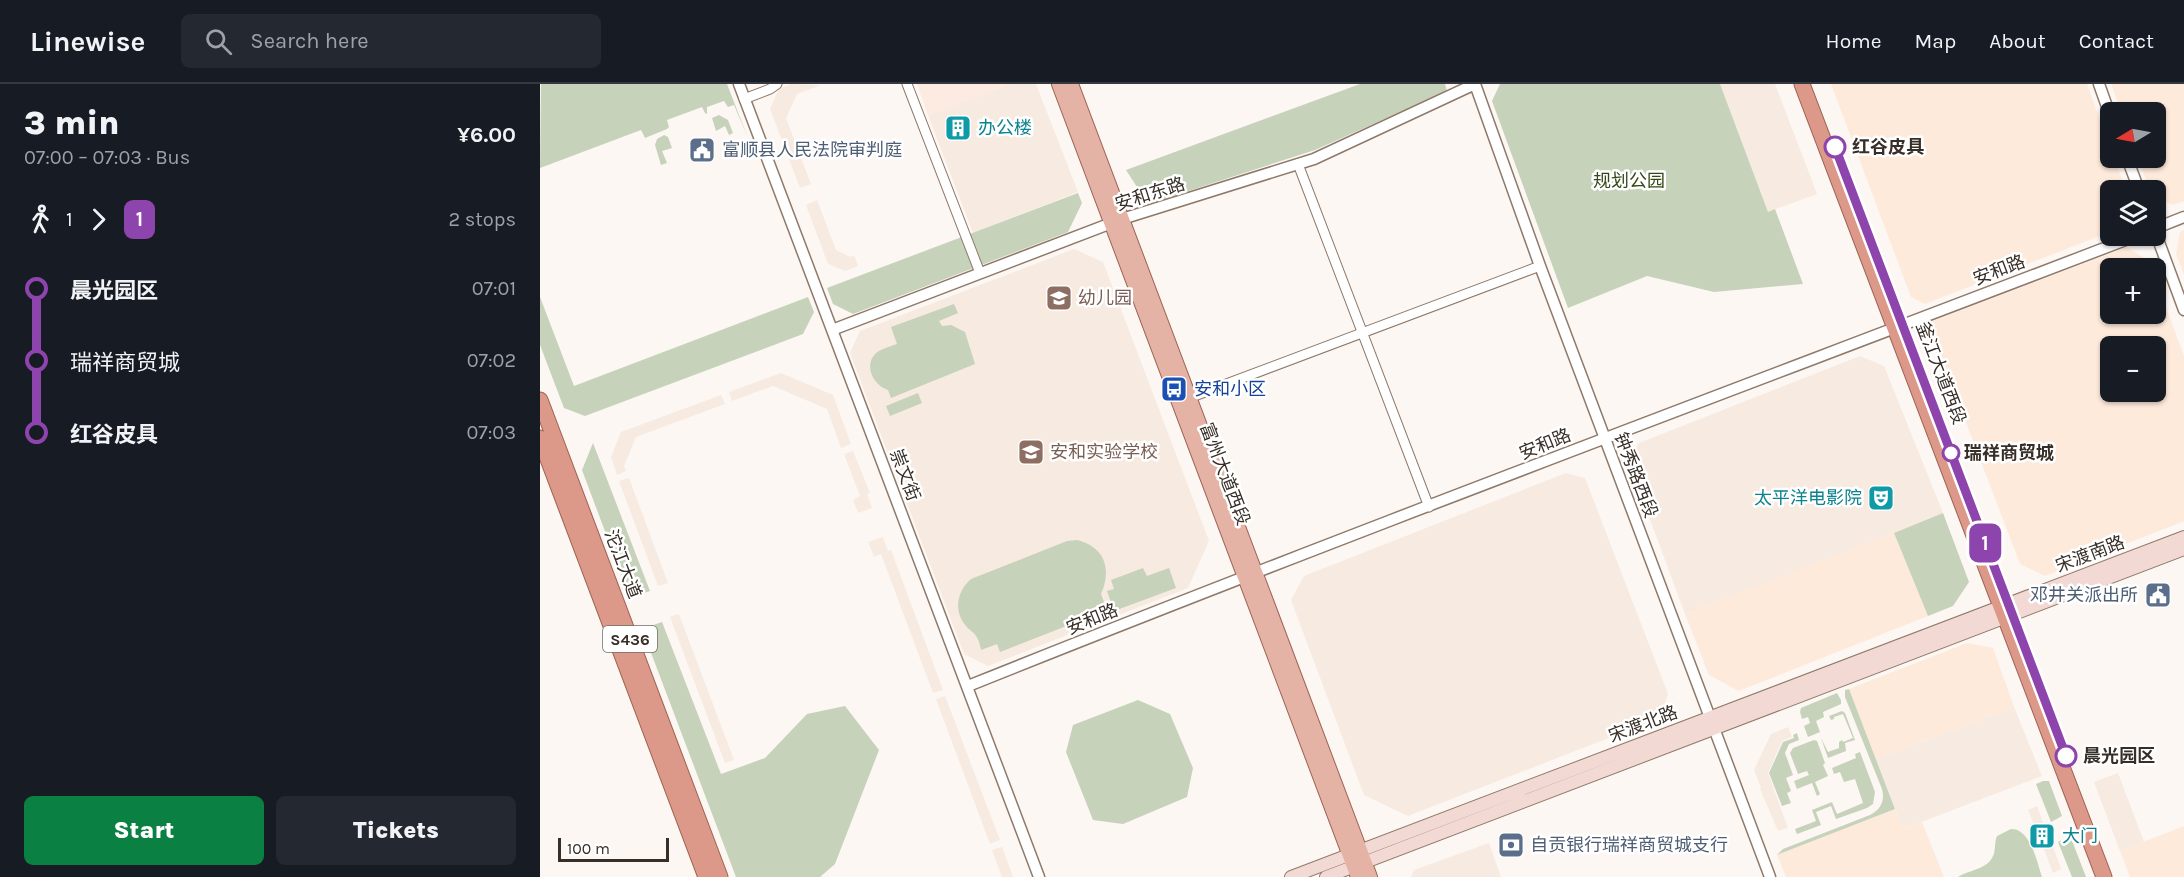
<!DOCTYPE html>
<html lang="en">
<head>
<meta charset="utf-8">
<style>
	:root { --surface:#171b24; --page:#242831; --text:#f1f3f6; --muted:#9ea1a6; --line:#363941; --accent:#0b8043 }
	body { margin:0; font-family:Karla,"Noto Sans SC",sans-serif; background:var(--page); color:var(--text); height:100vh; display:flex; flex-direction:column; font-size:22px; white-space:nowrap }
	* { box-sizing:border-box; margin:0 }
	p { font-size:20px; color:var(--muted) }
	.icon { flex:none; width:33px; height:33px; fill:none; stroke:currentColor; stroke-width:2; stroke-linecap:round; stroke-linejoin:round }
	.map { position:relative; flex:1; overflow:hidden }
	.panel { display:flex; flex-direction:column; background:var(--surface); width:540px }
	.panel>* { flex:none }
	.badge { padding:0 12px; border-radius:9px; font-size:21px; line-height:39px }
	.needle { width:39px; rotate:260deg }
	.controls { position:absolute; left:1560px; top:18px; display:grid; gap:12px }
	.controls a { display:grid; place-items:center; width:66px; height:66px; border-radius:9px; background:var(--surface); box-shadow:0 2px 4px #0004; font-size:30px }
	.scale { position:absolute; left:18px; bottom:15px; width:111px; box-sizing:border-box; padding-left:6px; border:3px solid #372e27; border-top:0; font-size:16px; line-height:21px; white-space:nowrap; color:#372e27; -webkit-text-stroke:4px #fff; paint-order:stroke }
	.map>.badge { position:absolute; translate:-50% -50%; box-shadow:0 0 0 3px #fff }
	.legs { display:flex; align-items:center; gap:9px; height:66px; padding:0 24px; font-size:20px }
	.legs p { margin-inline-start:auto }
	.overview { display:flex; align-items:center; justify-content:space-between; height:102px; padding:0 24px }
	h1 { font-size:33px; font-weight:800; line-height:45px }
	.cta { display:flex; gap:12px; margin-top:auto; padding:12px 24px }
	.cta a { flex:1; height:69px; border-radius:9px; background:var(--accent); color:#fff; font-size:24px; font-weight:800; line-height:69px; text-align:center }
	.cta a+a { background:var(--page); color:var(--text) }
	ul { padding:0 24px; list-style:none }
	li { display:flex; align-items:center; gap:21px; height:72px; font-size:22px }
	li i { display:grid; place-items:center; width:9px; height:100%; margin:0 8px; background:currentColor }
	li i::after { content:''; width:15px; height:15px; margin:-8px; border:4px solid; border-radius:50%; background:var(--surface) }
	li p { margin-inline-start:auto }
	li:first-child i { background:linear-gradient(#0000 50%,currentColor 0) }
	li:last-child i { background:linear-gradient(currentColor 50%,#0000 0) }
	header { display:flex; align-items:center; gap:36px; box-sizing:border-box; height:84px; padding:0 30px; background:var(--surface); border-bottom:2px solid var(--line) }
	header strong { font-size:28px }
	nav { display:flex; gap:33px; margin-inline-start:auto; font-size:21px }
	.search { width:420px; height:54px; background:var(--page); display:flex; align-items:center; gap:15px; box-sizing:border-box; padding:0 21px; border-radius:9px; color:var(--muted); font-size:22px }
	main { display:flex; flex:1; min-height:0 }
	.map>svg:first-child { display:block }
	.built { fill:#f7eae1 }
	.industrial { fill:#feeadb; fill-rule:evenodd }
	.medical { fill:#fdeae1 }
	.green { fill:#c6d2ba }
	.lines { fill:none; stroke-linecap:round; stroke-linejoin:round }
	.minor-casing { stroke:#8f7969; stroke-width:11 }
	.tertiary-casing { stroke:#8f7969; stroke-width:13 }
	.secondary-casing { stroke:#8f7969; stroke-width:14 }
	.primary-casing { stroke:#9d6353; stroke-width:16 }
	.trunk-casing { stroke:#9d6353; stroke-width:17 }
	.minor { stroke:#fff; stroke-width:9 }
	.tertiary { stroke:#fff; stroke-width:10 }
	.secondary { stroke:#f2d9d3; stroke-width:12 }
	.primary { stroke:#e5b2a6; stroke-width:14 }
	.trunk { stroke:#dc9888; stroke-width:15 }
	.line-1-casing { stroke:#fff; stroke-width:14 }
	.line-1 { stroke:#8e44ad; stroke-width:9 }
	.stop-1-dot { fill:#fff; stroke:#8e44ad; stroke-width:3 }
	.labels { text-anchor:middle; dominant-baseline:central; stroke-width:5; stroke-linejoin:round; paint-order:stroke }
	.shield { fill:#fff; stroke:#736d68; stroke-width:1.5 }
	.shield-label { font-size:16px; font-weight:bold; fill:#372e27 }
	.culture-label { font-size:18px; fill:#0d838f; stroke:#fff; text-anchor:start }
	.stop-label { font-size:18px; font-weight:bold; fill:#372e27; stroke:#fff; text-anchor:start }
	.service-label { font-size:18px; fill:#4e5e75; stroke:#fff; text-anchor:start }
	.park-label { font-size:18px; fill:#354918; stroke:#fff }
	.street-label { font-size:18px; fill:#372e27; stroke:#fff }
	.education-label { font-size:18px; fill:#785e54; stroke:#fff; text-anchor:start }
	.transit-label { font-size:18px; fill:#164399; stroke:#fff; text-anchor:start }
</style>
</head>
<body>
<header>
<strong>Linewise</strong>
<div class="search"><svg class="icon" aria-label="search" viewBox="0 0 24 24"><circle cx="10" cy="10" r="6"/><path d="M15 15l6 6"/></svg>Search here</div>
<nav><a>Home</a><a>Map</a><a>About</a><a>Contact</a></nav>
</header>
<main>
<section class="panel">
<div class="overview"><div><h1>3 min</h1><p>07:00 – 07:03 · Bus</p></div><b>¥6.00</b></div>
<div class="legs"><svg class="icon" aria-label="walk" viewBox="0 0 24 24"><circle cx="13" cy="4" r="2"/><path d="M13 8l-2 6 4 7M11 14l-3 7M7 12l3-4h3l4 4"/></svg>1<svg class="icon" aria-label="forward" viewBox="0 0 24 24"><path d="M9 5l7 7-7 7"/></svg><b class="badge" style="background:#8e44ad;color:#fff">1</b><p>2 stops</p></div>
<ul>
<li><i style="color:#8e44ad"></i><b>晨光园区</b><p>07:01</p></li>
<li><i style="color:#8e44ad"></i><span>瑞祥商贸城</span><p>07:02</p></li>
<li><i style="color:#8e44ad"></i><b>红谷皮具</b><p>07:03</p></li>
</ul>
<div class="cta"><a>Start</a><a>Tickets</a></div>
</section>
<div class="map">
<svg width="1644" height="793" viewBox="0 0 1644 793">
	<rect width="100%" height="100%" fill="#fcf7f3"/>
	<path class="built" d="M251,0L281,1L257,10L246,34L271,100L260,104L230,25L239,5Z
		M470,0H496L538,108L433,149L388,31Z
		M1180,0H1235L1277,110L1228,128Z
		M277,116L296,166L310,173L314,171L318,182L305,187L288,180L266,121Z
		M534,165L563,178L669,457L648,504L448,582L424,570L310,269L320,247Z
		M1320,272L1344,282L1403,429L1276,481L1145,530L1088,376L1099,359Z
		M241,289L293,311L311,360L301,364L287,325L233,302L192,317L189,308Z
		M181,311L185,320L96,353L84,382L86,387L77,391L71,373L81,348Z
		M313,367L330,409L327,410L332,424L318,429L313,416L320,412L304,370Z
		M1026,389L1045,394L1128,610L1120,634L868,732L824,711L751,516L764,492Z
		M89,394L128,499L118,502L79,397Z
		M343,453L348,467L351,466L403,606L393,609L341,470L334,473L328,458Z
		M139,530L194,676L185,679L130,533Z
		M405,612L460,756L450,760L396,615Z
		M1474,623L1502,692L1363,745L1336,675Z
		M1248,643L1252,653L1242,657L1228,689L1248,744L1238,747L1220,705L1221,704L1214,686L1231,650Z
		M1578,689L1604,758L1580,767L1554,698Z
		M1497,722L1503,739L1495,743L1488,726Z
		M949,759L961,793H871L874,786Z
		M1512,760L1521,785L1513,789L1503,763Z
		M462,763L473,793H462L452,766Z"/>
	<path class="industrial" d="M1291,0H1547L1570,64V74H1574L1586,106H1570V148L1385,220L1371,213Z
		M1571,0H1644V117L1633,121L1616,114V106H1610L1598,74H1616V28H1581Z
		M1644,146V191L1636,170L1640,148Z
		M1587,163L1609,177L1611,184H1570V230H1616V196L1644,272V437L1505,492L1480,480L1388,239ZM1570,262H1616V308H1570Z
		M1354,449L1388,532L1199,607L1169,591L1145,530Z
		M1427,559L1453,564L1474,623L1336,675L1309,605Z
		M1355,725L1363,745L1382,738L1404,793H1246L1237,771Z
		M1644,742V793H1590L1580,767Z"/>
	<path class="medical" d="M377,0H470L388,31Z"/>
	<path class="green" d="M1,0H187L208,54L194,21L188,23L184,17L167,23V30L165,29L162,23L127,36L129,43L127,45L105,54L101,46L0,84Z
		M820,0H905L907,7L775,66L608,120L586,86Z
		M960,0H1180L1228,128L1235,125L1263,200L1174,208L1107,192L1028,224L952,17Z
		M179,31L188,36L193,49L189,51L185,42L176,47L172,34Z
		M124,51L128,53L132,64L122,67L127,79L121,81L115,61L117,55Z
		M538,109L542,119L528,148L313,230L293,220L287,204Z
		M0,213L34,302L268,213L274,228L263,250L45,332L24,324L0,261Z
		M414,220L418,229L399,237L402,242L411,241L425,248L435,280L351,314L348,306C332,301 322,278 339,267C344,264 351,262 357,260L351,243Z
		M378,309L382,319L350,332L346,322Z
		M53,359L110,507L90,514L42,386Z
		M1403,429L1429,498L1413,522L1388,532L1354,449Z
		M537,456C565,463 572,485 561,510L567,526L460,568L457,560L441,566C440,561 439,556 436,552C434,548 429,546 426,542C413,527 417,507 431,495L527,457Z
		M603,484L607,492L629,484L636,504L574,527L567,507L574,505L571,496Z
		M122,538L181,690L225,674L267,630L305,622L339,666L295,780L280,793H196L102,545Z
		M1309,605L1355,725L1237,771L1243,765L1330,731C1341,725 1345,717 1342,705L1305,613V606Z
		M1297,609L1301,616V620L1283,628L1284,633L1276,637L1280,648L1268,653L1264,642L1270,639L1268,633L1262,635L1260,628L1261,624Z
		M598,616L630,630L653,684L647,713L583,740L553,736L526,668L533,641Z
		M1302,627L1305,629L1315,656L1305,659L1306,667L1288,674L1281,654L1288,668L1299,664V658L1302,656L1303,658L1313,654L1303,630L1294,633V635L1291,636L1289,632Z
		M1257,649L1259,656L1249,660L1245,669L1253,691L1246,694L1251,707L1247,709L1251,719L1242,722L1229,689L1243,658L1254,654L1253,651Z
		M1274,656L1277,657L1285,679L1283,681L1288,692L1275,698L1280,710L1277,712L1272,699L1257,705L1254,697L1269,691L1267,687L1258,690L1250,669L1253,664Z
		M1320,668L1335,708L1333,720L1327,724L1296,735L1291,722L1276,728L1281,741L1257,750L1255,745L1276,737L1272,726L1292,718L1297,730L1323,719L1315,695L1304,698L1300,688L1294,690L1292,684L1316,674L1315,670Z
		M1503,697H1509L1522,732L1511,738L1496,700Z
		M1471,745C1490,744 1497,778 1502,793H1418C1429,786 1448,785 1453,772C1456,766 1454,759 1457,752Z
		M1526,754H1531L1546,793H1532L1518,758Z"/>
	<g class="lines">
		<defs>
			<path id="minor" d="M367,0L440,189
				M204,15L230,5L237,0
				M758,80L889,423
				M649,314L1000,182"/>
			<path id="tertiary" d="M199,0L499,793
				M935,0L1000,182L1230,793
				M1559,0L1570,31
				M1587,74L1599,106
				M1616,144L1644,133
				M1616,150L1644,226
				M292,246L582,135L774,75L935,0
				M428,602C815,447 1207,301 1596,152"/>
			<path id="secondary" d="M751,793L1644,453
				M786,793L1644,465"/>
			<path id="primary" d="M519,0L818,793
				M531,0L830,793"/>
			<path id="trunk" d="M1262,0L1564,793
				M0,316L180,793
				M0,354L166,793"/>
		</defs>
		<use href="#minor" class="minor-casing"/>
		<use href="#tertiary" class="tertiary-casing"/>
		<use href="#secondary" class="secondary-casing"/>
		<use href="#primary" class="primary-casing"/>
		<use href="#trunk" class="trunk-casing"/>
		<use href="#minor" class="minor"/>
		<use href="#tertiary" class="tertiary"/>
		<use href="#secondary" class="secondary"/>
		<use href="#primary" class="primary"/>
		<use href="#trunk" class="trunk"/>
	</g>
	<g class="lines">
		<defs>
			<path id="line-1" d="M1295,63L1526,672"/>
		</defs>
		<use href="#line-1" class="line-1-casing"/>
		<use href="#line-1" class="line-1"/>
	</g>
	<defs>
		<symbol id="building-square" viewBox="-11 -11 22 22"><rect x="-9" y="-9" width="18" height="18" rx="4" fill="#0f9aa8" stroke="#fff"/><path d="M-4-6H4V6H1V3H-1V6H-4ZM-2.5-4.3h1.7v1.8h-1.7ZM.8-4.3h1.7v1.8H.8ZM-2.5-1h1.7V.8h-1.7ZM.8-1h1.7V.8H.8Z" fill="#fff"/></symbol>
		<symbol id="civic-square" viewBox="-11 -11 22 22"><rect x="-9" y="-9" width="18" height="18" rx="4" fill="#5c6f8a" stroke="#fff"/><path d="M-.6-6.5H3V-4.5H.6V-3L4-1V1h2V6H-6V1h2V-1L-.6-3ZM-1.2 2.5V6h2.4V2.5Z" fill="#fff"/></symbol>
		<symbol id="school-square" viewBox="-11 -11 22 22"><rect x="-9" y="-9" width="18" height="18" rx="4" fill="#8d6e63" stroke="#fff"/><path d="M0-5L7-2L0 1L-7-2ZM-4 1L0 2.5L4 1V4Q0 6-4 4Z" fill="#fff"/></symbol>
		<symbol id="bus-square" viewBox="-11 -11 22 22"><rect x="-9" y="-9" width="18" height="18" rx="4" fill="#1a4fb4" stroke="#fff"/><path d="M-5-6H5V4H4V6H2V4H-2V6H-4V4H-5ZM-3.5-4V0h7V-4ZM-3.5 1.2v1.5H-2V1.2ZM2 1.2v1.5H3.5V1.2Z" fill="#fff"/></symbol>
		<symbol id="theatre-square" viewBox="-11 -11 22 22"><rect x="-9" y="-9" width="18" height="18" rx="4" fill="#0f9aa8" stroke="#fff"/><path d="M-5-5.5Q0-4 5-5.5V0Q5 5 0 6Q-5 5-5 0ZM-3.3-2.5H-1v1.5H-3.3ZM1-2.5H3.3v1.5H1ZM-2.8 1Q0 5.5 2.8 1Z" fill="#fff"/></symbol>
		<symbol id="bank-square" viewBox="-11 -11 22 22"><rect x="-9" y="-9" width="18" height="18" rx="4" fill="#5c6f8a" stroke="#fff"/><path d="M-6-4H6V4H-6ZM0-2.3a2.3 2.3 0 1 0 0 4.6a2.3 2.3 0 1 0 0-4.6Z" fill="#fff"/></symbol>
	</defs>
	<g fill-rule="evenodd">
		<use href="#building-square" x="403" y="29" width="30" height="30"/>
		<use href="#civic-square" x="147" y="51" width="30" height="30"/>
		<use href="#school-square" x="504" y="199" width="30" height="30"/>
		<use href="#bus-square" x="619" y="290" width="30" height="30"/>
		<use href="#school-square" x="476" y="353" width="30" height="30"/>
		<use href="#theatre-square" x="1326" y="399" width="30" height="30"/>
		<use href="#civic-square" x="1603" y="496" width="30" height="30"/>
		<use href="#building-square" x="1487" y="737" width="30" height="30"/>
		<use href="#bank-square" x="956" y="746" width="30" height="30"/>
	</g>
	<g class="stop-1-dot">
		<circle cx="1295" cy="63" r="10"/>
		<circle cx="1411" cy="369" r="8"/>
		<circle cx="1526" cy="672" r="10"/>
	</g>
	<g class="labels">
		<rect class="shield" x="63" y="542" width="54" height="26" rx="4.5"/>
		<g class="shield-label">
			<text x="90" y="555">S436</text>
		</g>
		<g class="culture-label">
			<text x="438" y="44">办公楼</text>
			<text x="1322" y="414" text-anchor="end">太平洋电影院</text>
			<text x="1522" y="752">大门</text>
		</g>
		<g class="stop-label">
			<text x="1312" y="63">红谷皮具</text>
			<text x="1424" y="369">瑞祥商贸城</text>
			<text x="1543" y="672">晨光园区</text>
		</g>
		<g class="service-label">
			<text x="182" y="66">富顺县人民法院审判庭</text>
			<text x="1598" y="511" text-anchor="end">邓井关派出所</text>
			<text x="990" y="761">自贡银行瑞祥商贸城支行</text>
		</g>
		<g class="park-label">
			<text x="1089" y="97">规划公园</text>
		</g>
		<g class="street-label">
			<text transform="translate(610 110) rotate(-18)">安和东路</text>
			<text transform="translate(1459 186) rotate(-21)">安和路</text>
			<text transform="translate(1401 289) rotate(69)">釜江大道西段</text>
			<text transform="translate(1005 360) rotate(-22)">安和路</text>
			<text transform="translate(685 390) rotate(69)">富州大道西段</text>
			<text transform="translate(365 391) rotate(69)">崇文街</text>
			<text transform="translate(1096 391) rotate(69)">钟秀路西段</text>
			<text transform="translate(1550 470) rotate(-21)">宋渡南路</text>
			<text transform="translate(83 480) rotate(69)">沱江大道</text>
			<text transform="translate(552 535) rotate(-22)">安和路</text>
			<text transform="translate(1103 640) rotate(-21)">宋渡北路</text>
		</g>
		<g class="education-label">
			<text x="538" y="214">幼儿园</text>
			<text x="510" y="368">安和实验学校</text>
		</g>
		<g class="transit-label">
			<text x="654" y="305">安和小区</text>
		</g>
	</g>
</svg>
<div class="controls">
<a><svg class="needle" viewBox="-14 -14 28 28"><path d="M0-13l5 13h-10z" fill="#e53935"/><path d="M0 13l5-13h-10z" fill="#9ea1a6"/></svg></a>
<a><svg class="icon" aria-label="layers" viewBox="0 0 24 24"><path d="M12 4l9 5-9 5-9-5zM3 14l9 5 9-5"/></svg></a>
<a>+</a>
<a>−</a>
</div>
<div class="scale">100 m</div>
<b class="badge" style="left:1445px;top:459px;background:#8e44ad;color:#fff">1</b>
</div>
</main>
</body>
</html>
